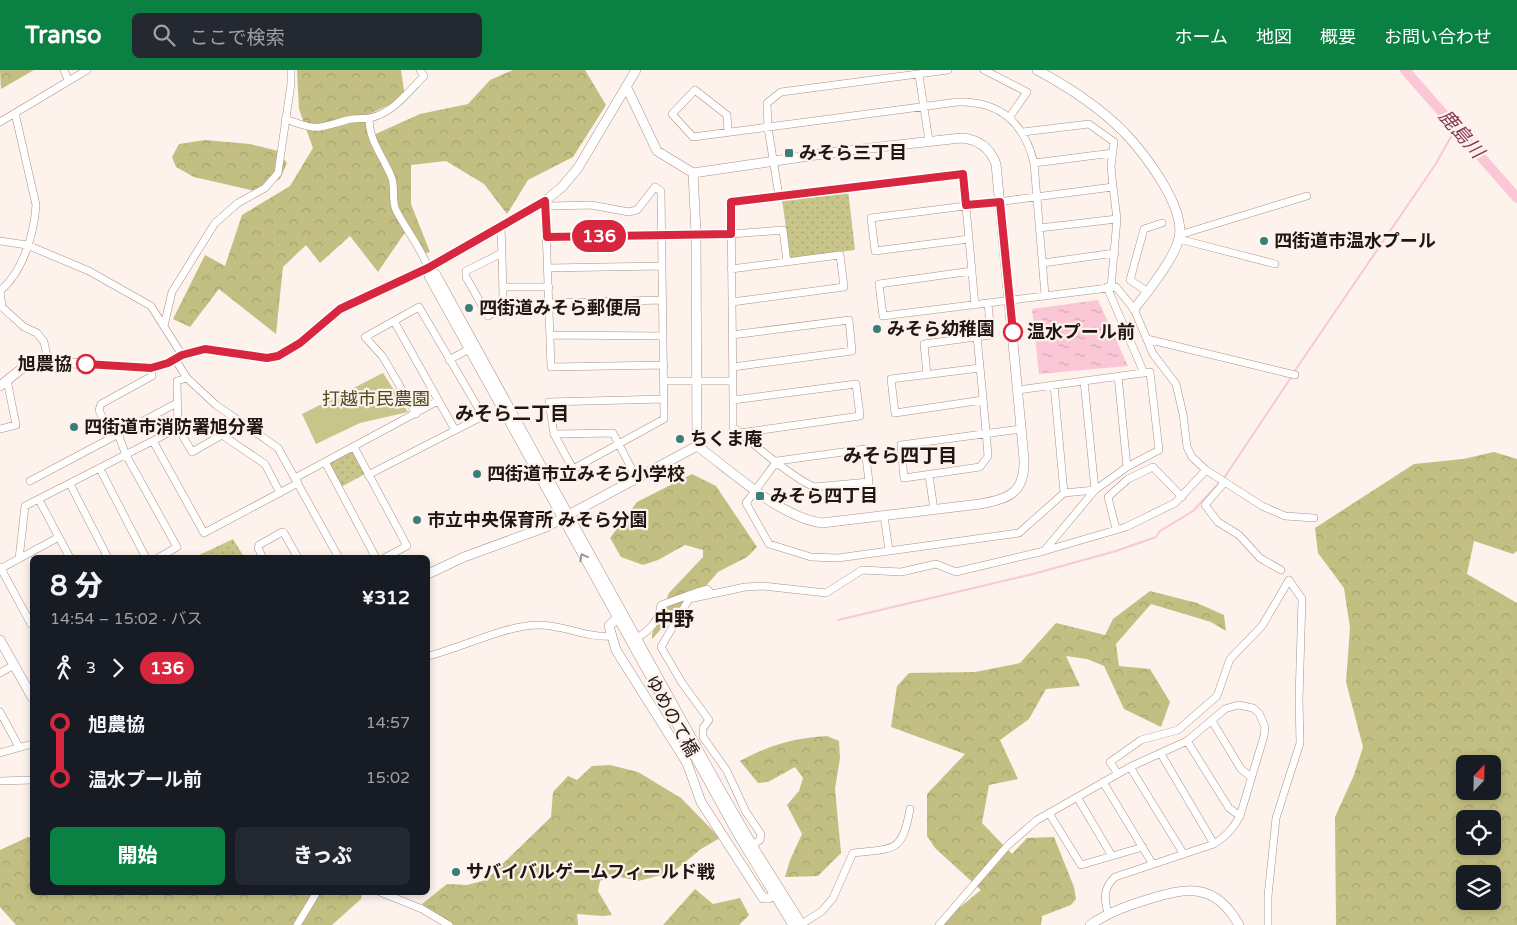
<!DOCTYPE html>
<html lang="ja">
<head>
<meta charset="utf-8">
<style>
	:root { --surface:#171b24; --page:#242831; --text:#f1f3f6; --muted:#9ea1a6; --accent:#0b8043 }
	body { margin:0; font-family:"Varela Round","Noto Sans JP",sans-serif; background:var(--page); color:var(--text); height:100vh; display:flex; flex-direction:column; font-size:19px; white-space:nowrap }
	* { box-sizing:border-box; margin:0 }
	p { font-size:16px; color:var(--muted) }
	.icon { flex:none; width:28px; height:28px; fill:none; stroke:currentColor; stroke-width:2; stroke-linecap:round; stroke-linejoin:round }
	.map { position:relative; flex:1; overflow:hidden }
	.sheet { position:absolute; left:30px; top:485px; width:400px; height:340px; display:flex; flex-direction:column; background:var(--surface); border-radius:8px; box-shadow:0 2px 8px #0003 }
	.sheet>* { flex:none }
	.badge { padding:0 10px; border-radius:16px; font-size:18px; line-height:32px }
	.needle { width:32px; rotate:22deg }
	.fabs { position:absolute; left:1456px; top:685px; display:grid; gap:10px }
	.fabs a { display:grid; place-items:center; width:45px; height:45px; border-radius:8px; background:var(--surface); box-shadow:0 2px 8px #0003; font-size:25px }
	.map>.badge { position:absolute; translate:-50% -50%; box-shadow:0 0 0 2px #fff }
	.legs { display:flex; align-items:center; gap:8px; height:55px; padding:0 20px; font-size:16px }
	.legs p { margin-inline-start:auto }
	.summary { display:flex; align-items:center; justify-content:space-between; height:85px; padding:0 20px }
	h1 { font-size:28px; font-weight:800; line-height:38px }
	.action { display:flex; gap:10px; margin-top:auto; padding:10px 20px }
	.action a { flex:1; height:58px; border-radius:8px; background:var(--accent); color:#fff; font-size:20px; font-weight:800; line-height:58px; text-align:center }
	.action a+a { background:var(--page); color:var(--text) }
	ul { padding:0 20px; list-style:none }
	li { display:flex; align-items:center; gap:18px; height:55px; font-size:19px }
	li i { display:grid; place-items:center; width:8px; height:100%; margin:0 6px; background:currentColor }
	li i::after { content:''; width:12px; height:12px; margin:-6px; border:4px solid; border-radius:50%; background:var(--surface) }
	li p { margin-inline-start:auto }
	li:first-child i { background:linear-gradient(#0000 50%,currentColor 0) }
	li:last-child i { background:linear-gradient(currentColor 50%,#0000 0) }
	header { display:flex; align-items:center; gap:30px; box-sizing:border-box; height:70px; padding:0 25px; background:var(--accent); color:#fff }
	header strong { font-size:24px }
	nav { display:flex; gap:28px; margin-inline-start:auto; font-size:18px }
	.search { width:350px; height:45px; background:var(--page); display:flex; align-items:center; gap:12px; box-sizing:border-box; padding:0 18px; border-radius:8px; color:var(--muted); font-size:19px }
	.map>svg:first-child { display:block }
	.grass { fill:url(#grass-dots) }
	.forest { fill:url(#forest-crowns); fill-rule:evenodd }
	.garden { fill:#c8c58a }
	.water { fill:url(#water-ripples) }
	.lines { fill:none; stroke-linecap:round; stroke-linejoin:round }
	.stream { stroke:#fbc6d6; stroke-width:2 }
	.river { stroke:#fbc6d6; stroke-width:10 }
	.minor-casing { stroke:#ab9284; stroke-width:8 }
	.tertiary-casing { stroke:#ab9284; stroke-width:10 }
	.minor { stroke:#fff; stroke-width:7 }
	.tertiary { stroke:#fff; stroke-width:9 }
	.tertiary-bridge-casing { stroke:#ab9284; stroke-width:10; stroke-linecap:butt }
	.tertiary-bridge { stroke:#fff; stroke-width:9 }
	.oneway { stroke:#9b9794 }
	.line-1-casing { stroke:#fff; stroke-width:11 }
	.line-1 { stroke:#d7263d; stroke-width:8 }
	.poi-dot { fill:#397f77; stroke:#fdf2ec; stroke-width:2 }
	.stop-1-dot { fill:#fff; stroke:#d7263d; stroke-width:2.5 }
	.labels { text-anchor:middle; dominant-baseline:central; stroke-width:4.5; stroke-linejoin:round; paint-order:stroke }
	.poi-label { font-size:18px; font-weight:bold; fill:#211712; stroke:#fdf2ec; text-anchor:start }
	.stop-label { font-size:18px; font-weight:bold; fill:#211712; stroke:#fdf2ec; text-anchor:start }
	.park-label { font-size:18px; fill:#4c491a; stroke:#fdf2ec }
	.street-label { font-size:18px; fill:#211712; stroke:#fdf2ec }
	.water-label { font-size:19px; font-style:italic; fill:#833754; stroke:#fdf2ec }
	.neighbourhood-label { font-size:19px; font-weight:bold; fill:#211712; stroke:#fdf2ec }
	.quarter-label { font-size:20px; font-weight:bold; fill:#211712; stroke:#fdf2ec }
</style>
</head>
<body>
<header>
<strong>Transo</strong>
<div class="search"><svg class="icon" aria-label="search" viewBox="0 0 24 24"><circle cx="10" cy="10" r="6"/><path d="M15 15l6 6"/></svg>ここで検索</div>
<nav><a>ホーム</a><a>地図</a><a>概要</a><a>お問い合わせ</a></nav>
</header>
<div class="map">
<svg width="1517" height="855" viewBox="0 0 1517 855">
	<defs>
		<pattern id="grass-dots" width="8" height="8" patternUnits="userSpaceOnUse" patternTransform="scale(1.25)"><rect width="8" height="8" fill="#c8c58a"/><path d="M2 2h.1M6 6h.1" fill="none" stroke="#aca876" stroke-width="1.8" stroke-linecap="round"/></pattern>
		<pattern id="forest-crowns" width="20" height="18" patternUnits="userSpaceOnUse" patternTransform="scale(1.25)"><rect width="20" height="18" fill="#c3bf82"/><path d="M2 6a3 3 0 1 1 6 0M12 15a3 3 0 1 1 6 0" fill="none" stroke="#a7a36f"/></pattern>
		<pattern id="water-ripples" width="26" height="14" patternUnits="userSpaceOnUse" patternTransform="scale(1.25)"><rect width="26" height="14" fill="#fbc6d6"/><path d="M2 4q2-2 4 0t4 0M15 11q2-2 4 0t4 0" fill="none" stroke="#d7a9b7"/></pattern>
	</defs>
	<rect width="100%" height="100%" fill="#fdf2ec"/>
	<path class="grass" d="M848,120L855,180L790,188L782,129Z
		M353,381L365,404L341,417L328,394Z
		M233,469L244,487H195Z"/>
	<path class="forest" d="M0,0H34L1,19Z
		M297,0H401L405,27L372,43L369,67L420,44L468,34L490,10L513,0H585L606,35L573,87L528,110L507,144L484,114L446,91L411,95V134L430,182L423,184L408,158L378,202L350,166L320,193L306,175L283,197L276,264L219,219L190,257L173,249L205,185L225,196L242,145L290,116L313,78L299,39Z
		M205,70L250,74L278,81L287,93L280,109L255,121L194,107L176,97L172,87L179,74Z
		M1494,382L1517,389V481L1513,484L1474,471L1467,504L1517,533V855H1336L1335,747L1354,705L1363,677L1346,612L1350,558L1344,518L1318,483L1315,458L1414,394L1463,389ZM1465,694H1492V721H1465ZM1465,749H1492V776H1465ZM1465,804H1492V831H1465Z
		M692,404L716,416L757,477L747,487L718,502L705,517L684,534L652,569V564L669,523L703,487V480L685,475L658,490L643,495L621,487L610,468L637,432Z
		M1150,521L1197,533L1224,545L1226,561L1211,552L1151,534L1116,574L1119,596L1150,599L1170,632L1161,657L1124,639L1104,596L1087,589L1066,586L1080,616L1046,619L1029,649L1000,670L1018,709L989,715L982,753L1012,784L1027,768L1054,767L1074,817L1076,829L1071,835L1042,846L1041,855H938L981,820L935,778L927,766V724L965,684L891,657L897,616L909,603L975,602L1020,593L1056,553L1105,565L1113,549Z
		M827,666L839,671L840,688L835,719L841,783L818,806L785,807L790,790L802,764L787,735L799,721L803,708L795,697L768,712L758,713L740,691C770,675 793,668 827,666Z
		M610,695L638,702L681,728L720,768L701,779L673,802L638,811L611,805L600,811L598,821L612,845L603,846L577,844L578,855H443L422,834L447,814L467,815L486,810L551,747L553,722L568,706L577,710L592,696Z
		M28,767H32V822L362,823L361,829L332,855H16L0,837V780Z
		M695,819L713,834L740,828L749,845L739,855H663Z"/>
	<path class="garden" d="M383,303L408,342L360,353L316,374L302,344Z"/>
	<path class="water" d="M1098,230L1128,296L1039,304L1032,239Z"/>
	<g class="lines">
		<path class="stream" d="M1294,302L1435,95L1456,58
			M1224,408L1292,306
			M838,550L1033,504L1116,481L1156,467L1160,461L1193,441L1220,412"/>
		<path class="river" d="M1405,0L1517,128"/>
		<defs>
			<path id="minor" d="M64,0L68,10
				M984,0L1027,22L1009,48
				M919,5L929,71
				M369,48C369,71 383,86 391,106C396,116 391,130 396,140C406,160 421,177 428,198
				M285,49C319,61 314,59 347,50C355,48 363,49 370,48C393,43 408,22 424,6L420,0
				M0,52L87,0
				M728,62L727,45L695,20L672,44L693,67L958,32C1001,31 1024,53 1034,93L1045,225
				M1034,93L1113,83
				M779,126L768,58L767,33L781,22L948,0
				M545,131L551,136L591,135L629,142L637,140L655,117L661,121L664,349L573,399L554,364L549,332L664,329
				M545,131L551,297L664,295
				M501,158C502,185 503,211 503,237L488,246L466,207V201L502,183
				M1039,158L1117,149
				M1179,165L1307,126
				M547,167L731,164L783,160L787,192
				M969,169L875,181L871,148L1113,117L1111,96L1114,72L1089,54L1023,62
				M1179,169L1275,194
				M0,171L27,175L89,201L151,236L182,285
				M1043,193L1115,183
				M548,198L662,196
				M731,199L840,185L844,217L732,232
				M972,201L879,214L883,246L1116,217L1134,239L1153,284L1176,314L1183,344L1187,377L1192,387L1206,400L1262,436L1285,446L1314,448
				M503,217H549
				M1107,217L1144,303
				M1111,217L1117,149L1113,117
				M0,221C23,202 34,164 36,135L15,43
				M0,221L2,237L24,257L37,263L44,272L48,290
				M1148,222L1130,210L1144,159L1162,153
				M549,233L663,230
				M394,251L455,360
				M164,256L172,222L215,153L238,133L265,118L278,103L291,14V0
				M550,265L663,266
				M732,265L849,250L852,281L733,297
				M977,267C981,307 985,346 988,386L980,397L904,408L901,375L1021,359
				M1147,269L1295,305
				M175,289L187,308L216,335L278,378L339,488
				M449,290L469,279
				M980,298L891,309L895,343L983,330
				M927,305L924,274L991,265L988,233
				M1118,306L1127,397
				M187,308L177,311L178,358L192,382L222,365L265,394L280,423
				M664,311H733
				M1054,315L1064,423
				M733,330V357C755,375 790,406 814,417L869,412L865,379L777,391L746,433L769,474L811,487L838,488L1019,463L1064,423L1095,420L1127,397L1159,380L1150,302L1018,320
				M0,359L16,355L7,310
				M740,363L860,346L856,314L733,330L731,132L963,104L975,235
				M118,364L126,385L177,477L158,488
				M554,364L613,363L636,407
				M111,368L99,340L101,334L152,306L151,298
				M153,371L204,463L298,413
				M354,377L407,476L384,488
				M325,392L376,488
				M100,399L146,488
				M368,405L483,346L419,237L365,267L383,287L416,344
				M929,405L934,440
				M295,408L438,331
				M30,411L177,333
				M1224,413L1205,435L1218,452L1239,465L1260,488L1281,500
				M70,414L108,488
				M39,430L70,488
				M884,446L889,480
				M1116,459L1108,427L1128,409L1153,397L1182,427
				M1044,481L1095,420L1084,311
				M263,488L258,478L259,475L282,462L284,463L298,488
				M19,489L25,436L178,358
				M0,497L31,554L32,553
				M0,499L59,467
				M637,568C651,559 658,552 661,535L700,521L707,519L712,524
				M428,586C462,578 505,555 539,555C564,555 586,568 611,566
				M0,603L14,595
				M0,642L19,677
				M1212,651L1241,699L1251,707
				M1187,671L1229,738L1240,746
				M0,683L32,674
				M1161,684L1214,774
				M1130,697L1183,783
				M1118,704L1110,692L1141,670L1178,660L1217,626L1230,589L1262,556L1289,510L1302,529L1299,629L1300,673L1276,748L1268,826V855
				M0,711L32,710
				M1103,712L1152,793
				M1077,727L1112,786
				M1049,743L1081,795L1143,777
				M752,775L760,770L761,764L746,742L727,701L703,667V658L709,650L682,613L661,577L689,529L745,517L763,516L826,523L862,500L901,502L936,494L956,502L1044,481L1126,457L1175,433L1206,400
				M380,822L422,839L449,855
				M802,854L822,841L833,828L853,783C894,778 902,784 910,739
				M297,855L317,822
				M939,855L1008,775L1037,750L1130,697L1187,671L1225,639L1238,635L1253,638L1259,643L1265,657L1264,666L1240,746C1233,759 1226,766 1214,774L1115,807C1103,818 1104,829 1108,843"/>
			<path id="tertiary" d="M1037,0C1067,16 1100,38 1124,62C1144,83 1186,137 1179,168C1175,187 1147,223 1134,239
				M626,16L657,81L693,103L843,81L961,68C978,69 990,78 996,94L1024,389C1025,423 1009,429 980,434L822,453C779,447 732,401 697,376
				M693,103L696,163L697,376
				M428,198L436,205L640,575
				M428,199L429,206L633,575
				M0,316L20,300L40,291L151,298L168,293L182,285L205,279L267,288L278,286L300,273L340,239L428,198L545,131L562,117L578,98L636,0
				M428,504L464,487L546,457L697,376
				M617,548L609,556L616,580L687,693L701,732L763,828H769L774,825
				M0,570L32,627
				M717,714L755,780L802,855
				M712,717L739,766L793,855
				M1090,855C1107,843 1126,836 1146,830C1187,817 1215,812 1239,855"/>
		</defs>
		<use href="#minor" class="minor-casing"/>
		<use href="#tertiary" class="tertiary-casing"/>
		<use href="#minor" class="minor"/>
		<use href="#tertiary" class="tertiary"/>
		<defs>
			<path id="tertiary-bridge" d="M633,575L712,717
				M640,575L717,714"/>
		</defs>
		<use href="#tertiary-bridge" class="tertiary-bridge-casing"/>
		<use href="#tertiary-bridge" class="tertiary-bridge"/>
	</g>
	<defs><path id="oneway-chevron" d="M-2-3.5L2.5 0L-2 3.5" fill="none" stroke-width="1.6" stroke-linecap="round" stroke-linejoin="round" transform="scale(1.25)"/></defs>
	<use class="oneway" href="#oneway-chevron" transform="translate(583 487) rotate(-119)"/>
	<g class="lines">
		<defs>
			<path id="line-1" d="M86,294L151,298L168,293L182,285L205,279L267,288L278,286L300,273L340,239L428,198L545,131L547,167L731,164V132L963,104L966,135L1000,132L1013,262"/>
		</defs>
		<use href="#line-1" class="line-1-casing"/>
		<use href="#line-1" class="line-1"/>
	</g>
	<g class="poi-dot">
		<rect x="784" y="78" width="10" height="10" rx="2.5"/>
		<circle cx="1264" cy="171" r="5"/>
		<circle cx="469" cy="238" r="5"/>
		<circle cx="877" cy="259" r="5"/>
		<circle cx="74" cy="357" r="5"/>
		<circle cx="680" cy="369" r="5"/>
		<circle cx="477" cy="404" r="5"/>
		<rect x="755" y="421" width="10" height="10" rx="2.5"/>
		<circle cx="417" cy="450" r="5"/>
		<circle cx="456" cy="802" r="5"/>
	</g>
	<g class="stop-1-dot">
		<circle cx="1013" cy="262" r="9"/>
		<circle cx="86" cy="294" r="9"/>
	</g>
	<g class="labels">
		<g class="poi-label">
			<text x="799" y="83">みそら三丁目</text>
			<text x="1274" y="171">四街道市温水プール</text>
			<text x="479" y="238">四街道みそら郵便局</text>
			<text x="887" y="259">みそら幼稚園</text>
			<text x="84" y="357">四街道市消防署旭分署</text>
			<text x="690" y="369">ちくま庵</text>
			<text x="487" y="404">四街道市立みそら小学校</text>
			<text x="770" y="426">みそら四丁目</text>
			<text x="427" y="450">市立中央保育所 みそら分園</text>
			<text x="466" y="802">サバイバルゲームフィールド戦</text>
		</g>
		<g class="stop-label">
			<text x="1027" y="262">温水プール前</text>
			<text x="72" y="294" text-anchor="end">旭農協</text>
		</g>
		<g class="park-label">
			<text x="376" y="329">打越市民農園</text>
		</g>
		<g class="street-label">
			<text transform="translate(672 646) rotate(61)">ゆめのて橋</text>
		</g>
		<g class="water-label">
			<text transform="translate(1461 64) rotate(49)">鹿島川</text>
		</g>
		<g class="neighbourhood-label">
			<text x="512" y="344">みそら二丁目</text>
			<text x="900" y="386">みそら四丁目</text>
		</g>
		<g class="quarter-label">
			<text x="674" y="550">中野</text>
		</g>
	</g>
</svg>
<div class="fabs">
<a><svg class="needle" viewBox="-14 -14 28 28"><path d="M0-13l5 13h-10z" fill="#e53935"/><path d="M0 13l5-13h-10z" fill="#9ea1a6"/></svg></a>
<a><svg class="icon" aria-label="locate" viewBox="0 0 24 24"><circle cx="12" cy="12" r="6"/><path d="M12 2v4M12 18v4M2 12h4M18 12h4"/></svg></a>
<a><svg class="icon" aria-label="layers" viewBox="0 0 24 24"><path d="M12 4l9 5-9 5-9-5zM3 14l9 5 9-5"/></svg></a>
</div>
<b class="badge" style="left:599px;top:166px;background:#d7263d;color:#fff">136</b>
<section class="sheet">
<div class="summary"><div><h1>8 分</h1><p>14:54 – 15:02 · バス</p></div><b>¥312</b></div>
<div class="legs"><svg class="icon" aria-label="walk" viewBox="0 0 24 24"><circle cx="13" cy="4" r="2"/><path d="M13 8l-2 6 4 7M11 14l-3 7M7 12l3-4h3l4 4"/></svg>3<svg class="icon" aria-label="forward" viewBox="0 0 24 24"><path d="M9 5l7 7-7 7"/></svg><b class="badge" style="background:#d7263d;color:#fff">136</b></div>
<ul>
<li><i style="color:#d7263d"></i><b>旭農協</b><p>14:57</p></li>
<li><i style="color:#d7263d"></i><b>温水プール前</b><p>15:02</p></li>
</ul>
<div class="action"><a>開始</a><a>きっぷ</a></div>
</section>
</div>
</body>
</html>
